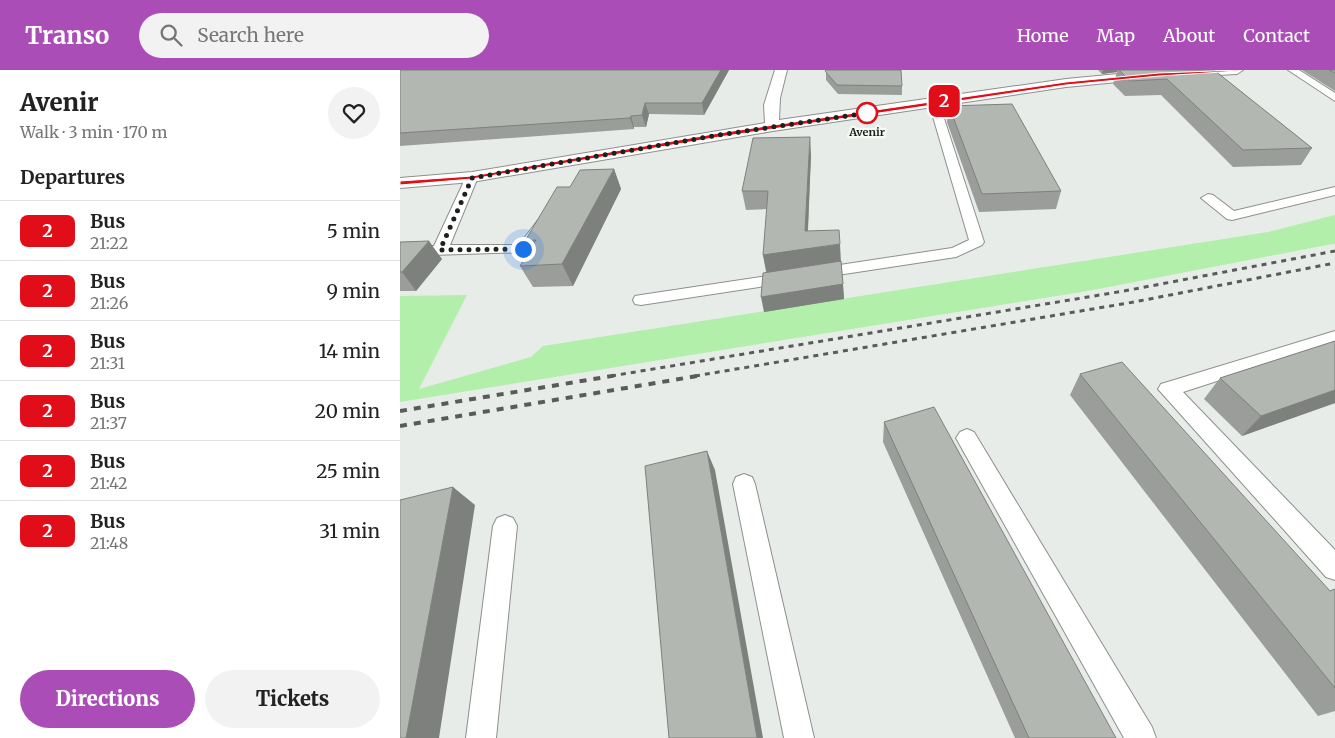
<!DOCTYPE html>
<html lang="en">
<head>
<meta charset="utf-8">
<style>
	:root { --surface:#fff; --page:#f2f2f2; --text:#222; --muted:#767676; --line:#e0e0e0; --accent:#aa4db7 }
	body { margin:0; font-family:Merriweather,serif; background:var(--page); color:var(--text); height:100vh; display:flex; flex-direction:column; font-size:19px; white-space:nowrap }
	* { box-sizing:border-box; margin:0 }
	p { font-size:16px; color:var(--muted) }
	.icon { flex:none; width:28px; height:28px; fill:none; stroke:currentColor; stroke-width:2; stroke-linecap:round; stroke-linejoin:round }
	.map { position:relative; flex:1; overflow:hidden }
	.panel { display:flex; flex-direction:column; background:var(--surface); width:400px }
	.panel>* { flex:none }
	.badge { padding:0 10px; border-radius:8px; font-size:18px; line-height:32px }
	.you { position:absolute; width:25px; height:25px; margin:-12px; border:4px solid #fff; border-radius:50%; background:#1a73e8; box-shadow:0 0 0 8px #1a73e833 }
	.map>.badge { position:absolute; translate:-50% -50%; box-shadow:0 0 0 2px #fff }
	h2 { padding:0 20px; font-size:19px; line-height:45px }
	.round { display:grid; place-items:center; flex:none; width:52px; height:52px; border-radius:26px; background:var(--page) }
	.head { display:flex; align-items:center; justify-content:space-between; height:85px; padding:0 20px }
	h1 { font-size:24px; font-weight:800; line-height:38px }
	.action { display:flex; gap:10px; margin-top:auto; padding:10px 20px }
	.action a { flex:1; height:58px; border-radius:30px; background:var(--accent); color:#fff; font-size:20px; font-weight:800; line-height:58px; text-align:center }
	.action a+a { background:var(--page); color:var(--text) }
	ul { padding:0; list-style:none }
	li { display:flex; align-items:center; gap:15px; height:60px; padding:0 20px; border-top:1px solid var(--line) }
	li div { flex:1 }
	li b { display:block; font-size:19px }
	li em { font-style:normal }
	li .badge { min-width:55px; font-weight:700; text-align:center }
	header { display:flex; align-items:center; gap:30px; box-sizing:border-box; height:70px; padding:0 25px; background:var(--accent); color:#fff }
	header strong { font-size:24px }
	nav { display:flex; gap:28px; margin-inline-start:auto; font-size:18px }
	.search { width:350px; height:45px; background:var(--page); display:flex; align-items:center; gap:12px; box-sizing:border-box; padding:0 18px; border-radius:28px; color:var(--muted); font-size:19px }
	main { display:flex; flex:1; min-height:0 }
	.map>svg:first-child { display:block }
	.green { fill:#b1efab }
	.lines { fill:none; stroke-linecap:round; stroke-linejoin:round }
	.service-casing { stroke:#8c908c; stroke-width:2 }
	.minor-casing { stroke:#8c908c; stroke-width:2 }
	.service { fill:#fff; fill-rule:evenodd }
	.minor { fill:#fff; fill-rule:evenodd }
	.rail-far1 { stroke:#585b58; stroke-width:3; stroke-dasharray:5 5; stroke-linecap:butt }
	.rail { stroke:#585b58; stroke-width:4; stroke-dasharray:7 7; stroke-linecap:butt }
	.wall { fill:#9a9d99 }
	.shaded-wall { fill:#7d807d }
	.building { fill:#b3b7b2; stroke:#7d807d }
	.line { fill:#e10d19; stroke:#fff }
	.walk { stroke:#1e201e; stroke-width:5; stroke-dasharray:0 9 }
	.stop-dot { fill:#fff; stroke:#e10d19; stroke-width:2.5 }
	.labels { text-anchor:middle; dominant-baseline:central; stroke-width:4.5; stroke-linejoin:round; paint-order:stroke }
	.far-stop-label { font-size:11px; font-weight:bold; fill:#1e201e; stroke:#f5faf5 }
</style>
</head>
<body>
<header>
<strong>Transo</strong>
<div class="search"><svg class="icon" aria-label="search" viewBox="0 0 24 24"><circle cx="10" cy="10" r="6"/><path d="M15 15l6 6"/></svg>Search here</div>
<nav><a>Home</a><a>Map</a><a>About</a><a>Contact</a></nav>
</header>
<main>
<section class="panel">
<div class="head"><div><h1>Avenir</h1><p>Walk · 3 min · 170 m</p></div><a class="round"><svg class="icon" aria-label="heart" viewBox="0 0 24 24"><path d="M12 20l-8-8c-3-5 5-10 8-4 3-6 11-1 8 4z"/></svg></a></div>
<h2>Departures</h2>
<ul>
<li><span class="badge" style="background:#e10d19;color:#fff">2</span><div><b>Bus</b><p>21:22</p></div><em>5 min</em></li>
<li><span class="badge" style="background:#e10d19;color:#fff">2</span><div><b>Bus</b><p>21:26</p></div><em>9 min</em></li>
<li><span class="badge" style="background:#e10d19;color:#fff">2</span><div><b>Bus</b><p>21:31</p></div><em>14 min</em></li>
<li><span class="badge" style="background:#e10d19;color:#fff">2</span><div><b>Bus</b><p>21:37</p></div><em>20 min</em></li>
<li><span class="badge" style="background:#e10d19;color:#fff">2</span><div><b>Bus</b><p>21:42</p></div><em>25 min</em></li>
<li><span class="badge" style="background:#e10d19;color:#fff">2</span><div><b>Bus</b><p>21:48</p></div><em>31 min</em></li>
</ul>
<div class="action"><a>Directions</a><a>Tickets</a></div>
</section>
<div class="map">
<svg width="935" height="668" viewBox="0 0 935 668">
	<rect width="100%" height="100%" fill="#e8ece8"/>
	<path class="green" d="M935,145V174L927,175L688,221L0,332V226L67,225L19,319L131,287L143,276L868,162Z"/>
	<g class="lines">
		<defs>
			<path id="service" d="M888,0H899L935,23V31Z
				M534,30L539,33L584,172L582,175L556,187L241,235L235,234L233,230L235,226L241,225L552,178L569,170L529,33Z
				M72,103L78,107L50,175H119L138,150H148L150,153L128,182L0,186V176H34L66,107Z
				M935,117V125L832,150L827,149L801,128L808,124L813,125L834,141Z
				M935,261V273L783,322L935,480V510L926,507L758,319L761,314Z
				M567,359L574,362L752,657L756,668H724L556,368L560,362Z
				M344,404L352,407L355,414L414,668H384L333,414L336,407Z
				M105,445L113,448L117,456L96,668H66L93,456L97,448Z"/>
			<path id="minor" d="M375,0H387L380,28L379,50L666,9L760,0H843L837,4L759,8L666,17L373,61L72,112L0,118V108L72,102L365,53L364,35Z"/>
		</defs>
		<use href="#service" class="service-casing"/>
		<use href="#minor" class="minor-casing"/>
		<use href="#service" class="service"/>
		<use href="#minor" class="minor"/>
		<path class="rail-far1" d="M211,306L724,221L935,181
			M295,306L734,232L935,193"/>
		<path class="rail" d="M0,341L218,305
			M0,356L303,305"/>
	</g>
	<path class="wall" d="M0,0H329L304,45L249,44L246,57H234V59L0,76Z
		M426,0L502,16V25L438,24L426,10Z
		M698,0H814L912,78L901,95L833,97L761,25L725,26L713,14L717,2L702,4Z
		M902,0H935V21Z
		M549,36L661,121L656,139L579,142L547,52Z
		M411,84L408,161L441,191L444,229L364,242L366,202L363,185L367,139L346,140L342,121Z
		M214,99L221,119L173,216L133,217L120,196L130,179L125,171L170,117Z
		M0,172L42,189L16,221H0Z
		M935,271V333L842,366L804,329L820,308Z
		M680,304L930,521L935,519V641L918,646L670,325Z
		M484,352L716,668H615L483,372Z"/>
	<path class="shaded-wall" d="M321,0H329L304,45L302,33Z
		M703,0H717V2L702,4Z
		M245,33L249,44L246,57L242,45Z
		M231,46L234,57V59L230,48Z
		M410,67L411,84L407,179L440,174L441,193L367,204L363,185L405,161Z
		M214,99L221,119L173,216L162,194Z
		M29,171L42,189L16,221L2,202Z
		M443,214L444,229L364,242L361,227Z
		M935,320V333L842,366L861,346Z
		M307,381L315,400L363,668H357Z
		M53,417L75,435L39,668H6Z"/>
	<path class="building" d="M0,0H321L302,33H245L242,45L231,46L230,48L0,63Z
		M426,0H501L502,16L437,15L425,1Z
		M719,0H814L912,78L843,80L767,9L730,11Z
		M929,0H935V3Z
		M612,34L661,121L582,124L549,36Z
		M410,67L405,161L439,160L440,174L363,185L368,121H342L353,68Z
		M214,99L162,194L120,196L136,170L125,171L157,117H170L180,100Z
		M29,171L2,202H0V172Z
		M441,191L443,214L361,227L363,203Z
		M935,271V320L861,346L820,308Z
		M722,292L930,521L935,519V618L680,304Z
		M534,337L716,668H629L484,352Z
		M307,381L357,668H269L245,396Z
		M53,417L6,668H0V430Z"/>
	<path class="line" d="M838,1L759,6L666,15L319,67L72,109L0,115V111L72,106L319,63L666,12L759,3L840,0Z"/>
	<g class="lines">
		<path class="walk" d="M123,179L40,180L72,108L319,65L467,43"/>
	</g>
	<circle class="stop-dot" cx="467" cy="43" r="10"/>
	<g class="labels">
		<g class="far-stop-label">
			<text x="467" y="62">Avenir</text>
		</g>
	</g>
</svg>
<div class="you" style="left:123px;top:179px"></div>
<b class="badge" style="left:544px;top:31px;background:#e10d19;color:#fff">2</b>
</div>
</main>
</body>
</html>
